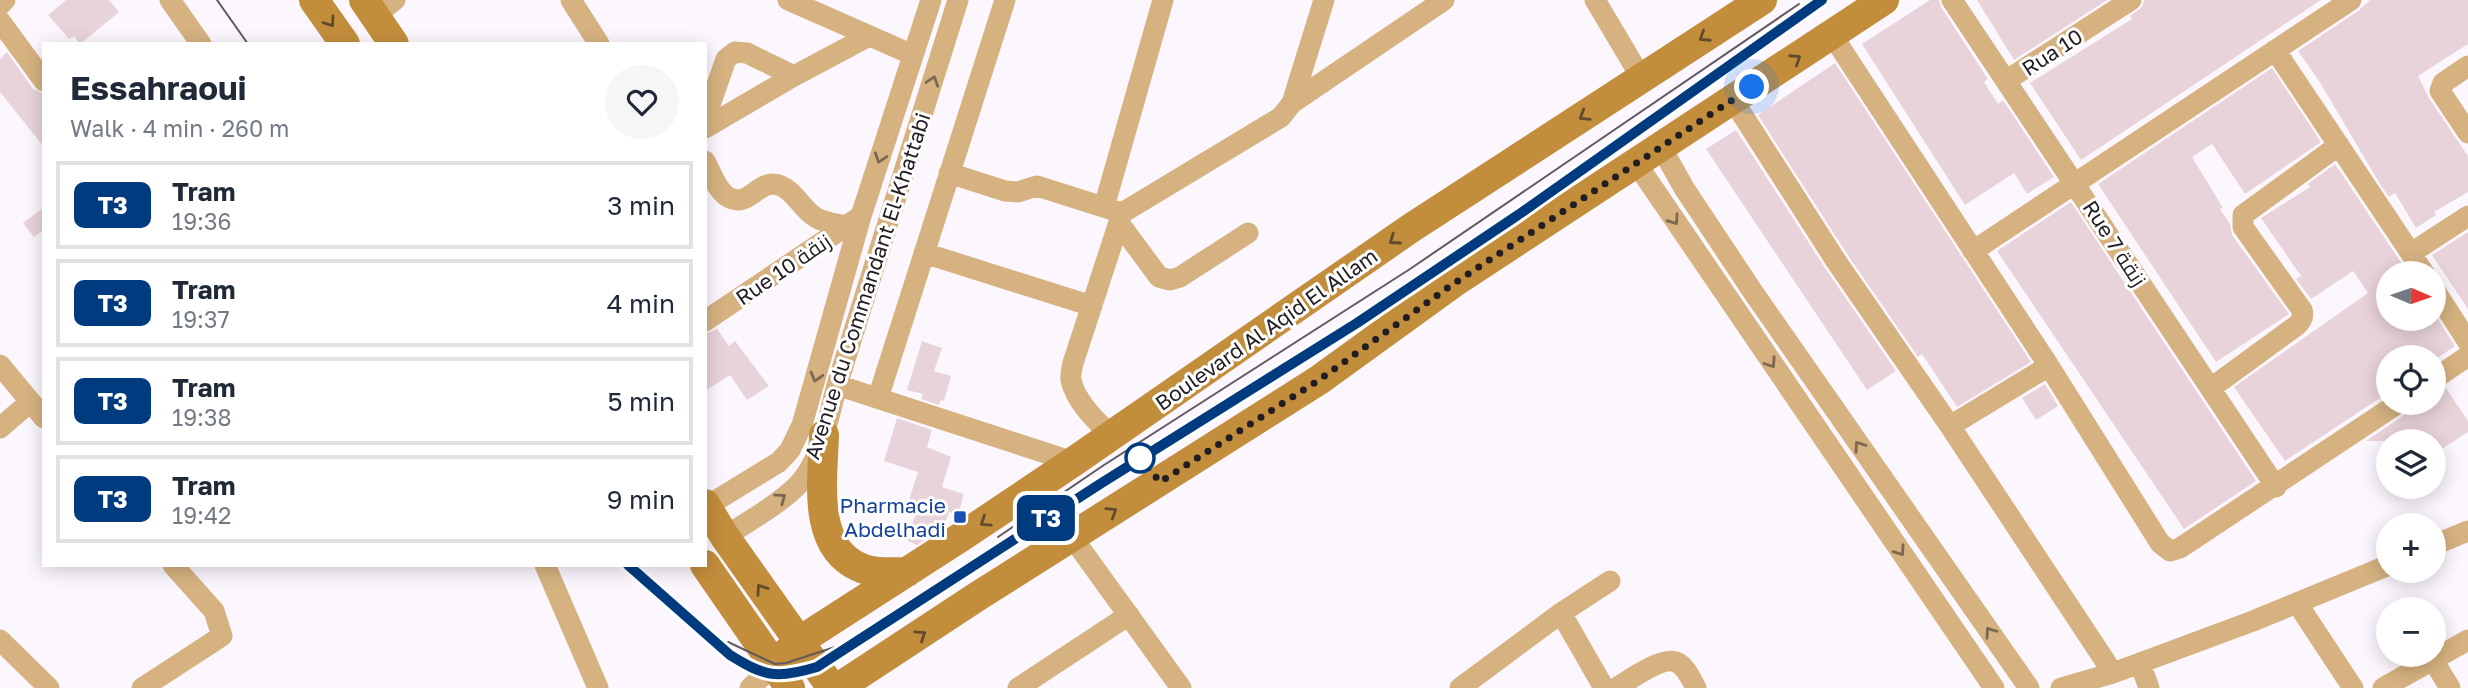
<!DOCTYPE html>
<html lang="en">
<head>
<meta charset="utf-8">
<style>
	:root { --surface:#fff; --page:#f6f6f7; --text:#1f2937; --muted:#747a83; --line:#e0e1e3 }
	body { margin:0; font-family:"Golos Text",Cairo,sans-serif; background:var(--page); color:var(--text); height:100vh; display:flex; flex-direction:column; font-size:26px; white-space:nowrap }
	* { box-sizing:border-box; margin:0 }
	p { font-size:23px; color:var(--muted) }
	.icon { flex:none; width:38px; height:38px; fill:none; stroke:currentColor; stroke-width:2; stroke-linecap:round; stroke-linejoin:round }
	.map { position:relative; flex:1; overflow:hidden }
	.side { position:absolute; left:42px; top:42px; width:665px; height:525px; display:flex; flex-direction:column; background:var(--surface); border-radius:0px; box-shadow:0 4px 18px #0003 }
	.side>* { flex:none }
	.badge { padding:0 14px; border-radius:10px; font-size:24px; line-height:46px }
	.needle { width:46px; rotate:92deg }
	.buttons { position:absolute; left:2376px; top:261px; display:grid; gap:14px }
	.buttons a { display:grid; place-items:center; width:70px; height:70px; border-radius:50%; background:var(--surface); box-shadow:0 4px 18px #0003; font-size:35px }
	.you { position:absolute; width:35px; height:35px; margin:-18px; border:5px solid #fff; border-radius:50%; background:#1a73e8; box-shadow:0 0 0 10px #1a73e833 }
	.map>.badge { position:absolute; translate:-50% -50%; box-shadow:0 0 0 4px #fff }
	.round { display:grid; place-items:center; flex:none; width:74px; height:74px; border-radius:37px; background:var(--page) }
	.summary { display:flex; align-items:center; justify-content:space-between; height:119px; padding:0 28px }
	h1 { font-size:33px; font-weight:700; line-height:52px }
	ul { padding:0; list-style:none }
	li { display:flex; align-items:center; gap:21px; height:88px; margin:0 14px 10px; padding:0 14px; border:4px solid var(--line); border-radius:0px }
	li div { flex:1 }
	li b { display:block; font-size:26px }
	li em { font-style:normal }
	li .badge { min-width:77px; font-weight:700; text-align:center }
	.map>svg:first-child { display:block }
	.building { fill:#e9d3da }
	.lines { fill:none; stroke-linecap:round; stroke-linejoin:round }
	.street { stroke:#d6b281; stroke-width:21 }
	.secondary { stroke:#c38e3c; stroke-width:30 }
	.tram { stroke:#5f5a60; stroke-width:2 }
	.oneway { stroke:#624a2d }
	.oneway2 { stroke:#7c6852 }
	.line-casing { stroke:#fff; stroke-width:16 }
	.line { stroke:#003b80; stroke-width:10 }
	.walk { stroke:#221d23; stroke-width:7; stroke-dasharray:0 12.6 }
	.stop-dot { fill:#fff; stroke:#003b80; stroke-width:3.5 }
	.transit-dot { fill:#1a4fb4; stroke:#fff; stroke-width:2.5 }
	.labels { text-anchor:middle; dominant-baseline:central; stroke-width:6; stroke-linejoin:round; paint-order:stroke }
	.street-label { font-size:21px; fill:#221d23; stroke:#fff }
	.transit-label { font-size:21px; fill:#164399; stroke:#fff; text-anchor:end }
</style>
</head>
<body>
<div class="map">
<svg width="2468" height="688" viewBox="0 0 2468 688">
	<rect width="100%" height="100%" fill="#fcf7fe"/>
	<path class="building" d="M66,0H109L119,12L80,44L74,36L69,39L48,15Z
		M1930,0H1939L1941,7L1988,79L1984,82L1998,104L2003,100L2054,177L2027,194L2014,173L1965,205L1862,44Z
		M1977,0H2107L2014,60Z
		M2144,0H2321L2081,160L2030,83L2132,19L2130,16L2142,7Z
		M2370,0H2468V44L2418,76L2429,98L2468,156V192L2434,212L2436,215L2416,228L2395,193L2389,197L2380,184L2319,81L2298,51L2358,11Z
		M7,52L33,89L44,94V147L0,92V59Z
		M1835,63L2031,362L1957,407L1922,354L1918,357L1847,254L1758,115Z
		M2272,68L2321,142L2245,194L2212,144L2192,157L2223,208L2220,209L2230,224L2232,235L2289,314L2216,362L2098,184Z
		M1736,130L1825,268L1896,371L1867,390L1706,149Z
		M2335,164L2408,273H2389V318H2437L2455,346L2439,357H2389V392L2285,461L2234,387L2368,293L2353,271L2311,299L2296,279L2301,276L2261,218L2310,187L2308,184Z
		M2071,202L2256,481L2184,529L1997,251Z
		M44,207V230L34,237L23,223Z
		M2468,232V309L2432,255Z
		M717,329L729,346L735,341L769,386L747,400L730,375L705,391V334Z
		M922,341L942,348L934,371L951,376L944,401L941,400L939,405L921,399L923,394L907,390Z
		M2045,384L2058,406L2036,420L2022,398Z
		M2446,388L2468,421V432L2434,454V441H2366L2423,402H2434V395Z
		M897,418L932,430L927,447L951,457L942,487L964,494L958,515L949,512L943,528L917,545L906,540L920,503L909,500L918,472L884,461Z"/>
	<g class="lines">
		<path class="street" d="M170,0L201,44
			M571,0L599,44
			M788,0L913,55
			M1595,0L1642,79
			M1952,0L2276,487
			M0,5L5,0
			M374,16L395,0
			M0,21L44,81
			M1832,35L2049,366L2160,543L2170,551L2180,548L2400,402
			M2275,50L2424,273
			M2468,66L2443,83L2440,91L2468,133
			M2007,80L2131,0
			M1733,100L1836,261L1950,426L2113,673
			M1292,103L1444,0
			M705,119L726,59L735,52L747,53L794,76
			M705,128L794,76L869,36
			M1661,147L1684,188L1753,292L2029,688
			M705,161C711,172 717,191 728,197C747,208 756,184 773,184C792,185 801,209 815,217C824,223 837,224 847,226
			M1636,163L1994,688
			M949,173L1005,191L1018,192L1037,186L1116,211
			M1104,207L1163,0
			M1119,223L1159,277L1170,280L1180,277L1248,233
			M1973,251L2351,0
			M924,253L1092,306
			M2411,253L2468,216
			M2434,289L2468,342
			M705,321L861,216
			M0,365L44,418
			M2434,379L2468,356
			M837,385L1073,462
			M2211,388L2296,326C2301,322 2304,317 2302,310L2243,227V215L2339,145
			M878,398L1005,0
			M1950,426L2049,366
			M0,428L30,402
			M1112,436C1097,422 1075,401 1071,380C1070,375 1072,368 1073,363L1122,213L1281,117L1292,103L1324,0
			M707,506L779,462L790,450L802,425L861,216L931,0
			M725,537C748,521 777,506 797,486C822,460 828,418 837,385L958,0
			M1072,537L1181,688
			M2434,545L2468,531
			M545,565L598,688
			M2297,603L2353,688
			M1561,613L1604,688
			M0,640L49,688
			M2433,660L2450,688
			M2140,663L2149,688
			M142,688L222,636L214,611L173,565
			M750,688L775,664
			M1018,688L1129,615
			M1460,688L1561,613L1610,581
			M1616,688C1628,681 1662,656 1676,662C1686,666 1691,679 1696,688
			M2061,688L2113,673L2253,621L2389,565
			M2383,688L2468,640"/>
		<path class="secondary" d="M314,0L345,44
			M364,0L394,44
			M824,435C823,477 811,546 859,567C874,574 892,572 907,572
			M705,504L725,537L832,688
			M705,565L790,688
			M775,664L798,642L961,537L1073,462L1411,228L1762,0
			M838,688L978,596L1319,380L1453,283L1884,0"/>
		<path class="tram" d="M217,0L248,44
			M998,537L1104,465L1410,269L1799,4
			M628,565L730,655C765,677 777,679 817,667L1100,484L1357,323L1518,215L1822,0
			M728,642L775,664L786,663L835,647"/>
	</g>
	<defs><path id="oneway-chevron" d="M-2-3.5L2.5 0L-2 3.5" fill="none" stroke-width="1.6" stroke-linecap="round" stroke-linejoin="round" transform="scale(1.75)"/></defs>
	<g class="oneway">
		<use href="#oneway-chevron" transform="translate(330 22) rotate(55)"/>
		<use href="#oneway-chevron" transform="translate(1704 37) rotate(147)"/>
		<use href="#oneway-chevron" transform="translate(1796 59) rotate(-33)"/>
		<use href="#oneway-chevron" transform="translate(1584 116) rotate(148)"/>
		<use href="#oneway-chevron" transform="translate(1394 240) rotate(145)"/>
		<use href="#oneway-chevron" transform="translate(1112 512) rotate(-32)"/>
		<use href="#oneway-chevron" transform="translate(985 522) rotate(146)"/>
		<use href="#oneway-chevron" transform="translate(761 589) rotate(-124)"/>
		<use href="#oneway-chevron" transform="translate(921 635) rotate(-34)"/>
	</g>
	<g class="oneway2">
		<use href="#oneway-chevron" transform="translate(933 81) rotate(-72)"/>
		<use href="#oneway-chevron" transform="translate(880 158) rotate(108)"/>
		<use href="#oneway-chevron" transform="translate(1674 220) rotate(55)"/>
		<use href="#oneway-chevron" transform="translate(1771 363) rotate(56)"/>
		<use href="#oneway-chevron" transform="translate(816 377) rotate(106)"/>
		<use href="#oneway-chevron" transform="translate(1859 446) rotate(-125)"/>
		<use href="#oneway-chevron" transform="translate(781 498) rotate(-36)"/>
		<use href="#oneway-chevron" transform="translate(1900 551) rotate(55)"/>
		<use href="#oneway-chevron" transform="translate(1990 632) rotate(-125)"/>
	</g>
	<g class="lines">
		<defs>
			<path id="line" d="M628,565L730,655C765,677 777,679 817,667L1100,484L1357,323L1518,215L1822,0"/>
		</defs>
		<use href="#line" class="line-casing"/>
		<use href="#line" class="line"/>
		<path class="walk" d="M1140,458L1160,482L1319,380L1453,284L1752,87"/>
	</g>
	<circle class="stop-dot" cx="1140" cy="458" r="14"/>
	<rect class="transit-dot" x="953" y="510" width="14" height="14" rx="3.5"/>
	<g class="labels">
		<g class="street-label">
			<text transform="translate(2052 52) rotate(-33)">Rua 10</text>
			<text transform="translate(2115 243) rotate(57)">Rue 7 زنقة</text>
			<text transform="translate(783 269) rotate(-34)">Rue 10 زنقة</text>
			<text transform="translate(867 286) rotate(-72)">Avenue du Commandant El-Khattabi</text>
			<text transform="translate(1266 329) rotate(-35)">Boulevard Al Aqid El Allam</text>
		</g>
		<g class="transit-label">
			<text x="946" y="505">Pharmacie<tspan x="946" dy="24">Abdelhadi</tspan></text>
		</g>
	</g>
</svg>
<div class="buttons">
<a><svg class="needle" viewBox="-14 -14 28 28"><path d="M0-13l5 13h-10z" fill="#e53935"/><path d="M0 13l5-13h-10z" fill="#747a83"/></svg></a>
<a><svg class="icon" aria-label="locate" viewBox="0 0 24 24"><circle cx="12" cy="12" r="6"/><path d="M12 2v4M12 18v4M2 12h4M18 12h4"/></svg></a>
<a><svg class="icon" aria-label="layers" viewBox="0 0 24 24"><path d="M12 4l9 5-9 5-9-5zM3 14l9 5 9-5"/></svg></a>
<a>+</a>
<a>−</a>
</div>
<div class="you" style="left:1752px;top:87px"></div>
<b class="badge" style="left:1046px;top:518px;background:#003b80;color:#fff">T3</b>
<section class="side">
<div class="summary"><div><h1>Essahraoui</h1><p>Walk · 4 min · 260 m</p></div><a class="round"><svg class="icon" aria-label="heart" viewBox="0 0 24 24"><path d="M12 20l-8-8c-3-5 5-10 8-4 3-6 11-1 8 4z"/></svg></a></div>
<ul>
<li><span class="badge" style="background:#003b80;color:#fff">T3</span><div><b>Tram</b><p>19:36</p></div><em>3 min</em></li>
<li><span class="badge" style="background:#003b80;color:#fff">T3</span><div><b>Tram</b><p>19:37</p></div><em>4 min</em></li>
<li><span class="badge" style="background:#003b80;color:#fff">T3</span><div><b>Tram</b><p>19:38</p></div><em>5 min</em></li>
<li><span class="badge" style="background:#003b80;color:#fff">T3</span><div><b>Tram</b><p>19:42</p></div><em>9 min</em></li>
</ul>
</section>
</div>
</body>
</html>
